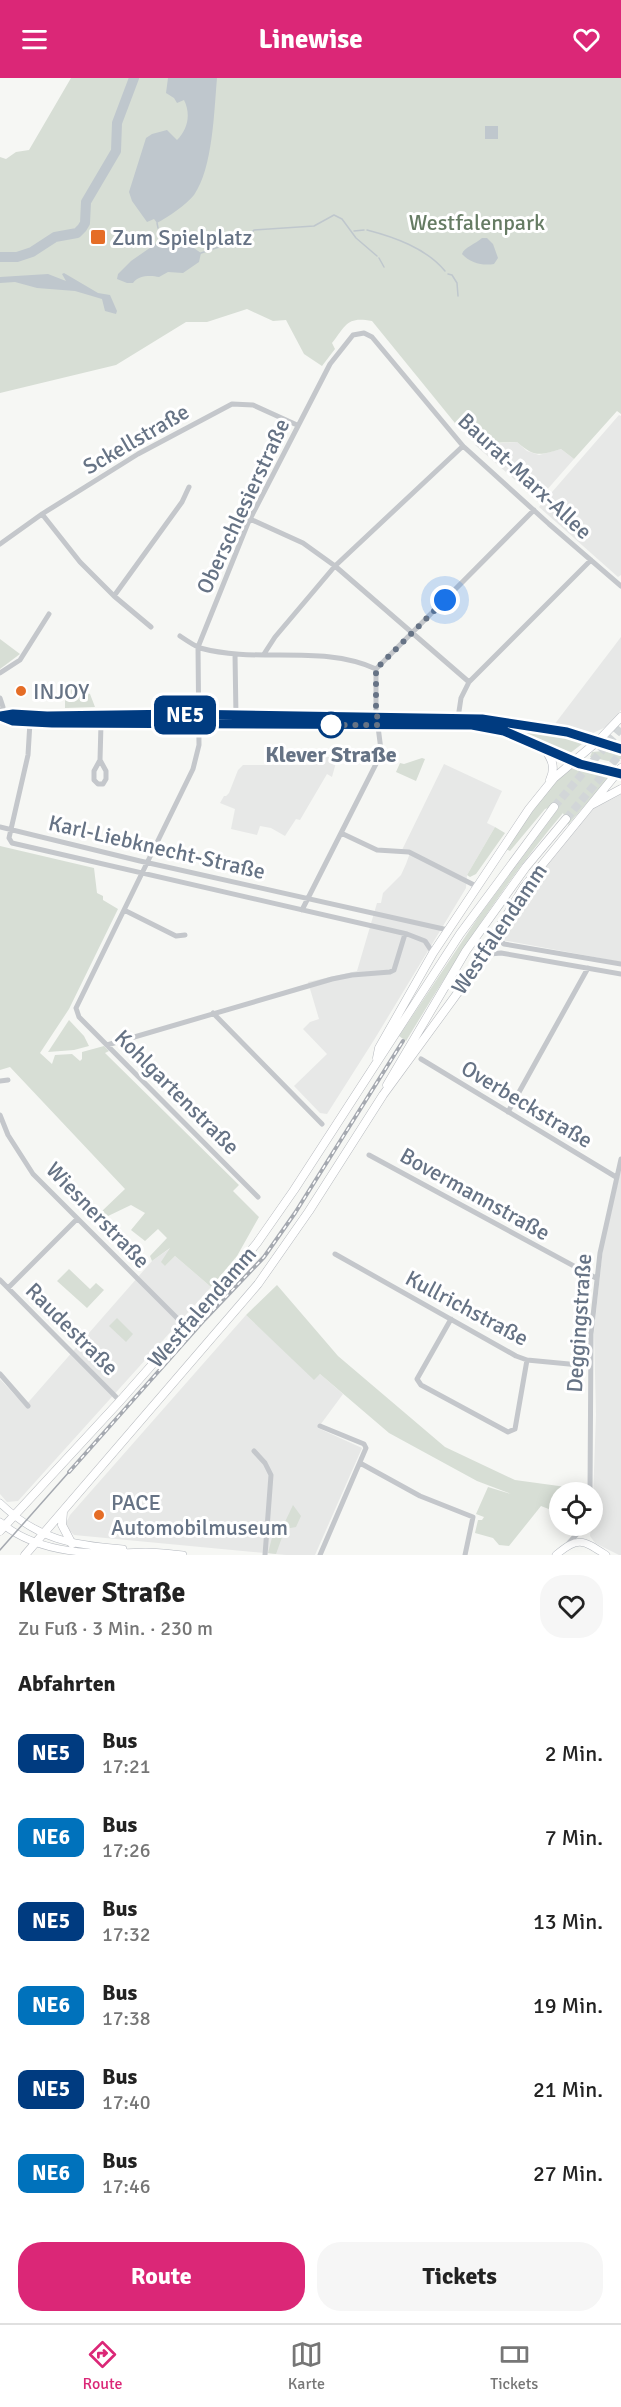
<!DOCTYPE html>
<html lang="de">
<head>
<meta charset="utf-8">
<style>
	:root { --surface:#fff; --page:#f6f6f6; --text:#222; --muted:#767676; --line:#e0e0e0; --accent:#db2777 }
	body { margin:0; font-family:Signika,sans-serif; background:var(--page); color:var(--text); height:100vh; display:flex; flex-direction:column; font-size:22px; white-space:nowrap }
	* { box-sizing:border-box; margin:0 }
	p { font-size:20px; color:var(--muted) }
	.icon { flex:none; width:33px; height:33px; fill:none; stroke:currentColor; stroke-width:2; stroke-linecap:round; stroke-linejoin:round }
	.map { position:relative; height:1477px; overflow:hidden }
	.side { display:flex; flex-direction:column; background:var(--surface); flex:1 }
	.side>* { flex:none }
	.badge { padding:0 12px; border-radius:9px; font-size:21px; line-height:39px }
	.fabs { position:absolute; left:549px; top:1404px; display:grid; gap:12px }
	.fabs a { display:grid; place-items:center; width:54px; height:54px; border-radius:50%; background:var(--surface); box-shadow:0 3px 15px #0003; font-size:30px }
	.you { position:absolute; width:30px; height:30px; margin:-15px; border:4px solid #fff; border-radius:50%; background:#1a73e8; box-shadow:0 0 0 9px #1a73e833 }
	.map>.badge { position:absolute; translate:-50% -50%; box-shadow:0 0 0 3px #fff }
	h2 { padding:0 18px; font-size:22px; line-height:54px }
	.round { display:grid; place-items:center; flex:none; width:63px; height:63px; border-radius:24px; background:var(--page) }
	.headline { display:flex; align-items:center; justify-content:space-between; height:102px; padding:0 18px }
	h1 { font-size:28px; font-weight:800; line-height:45px }
	.action { display:flex; gap:12px; margin-top:auto; padding:12px 18px }
	.action a { flex:1; height:69px; border-radius:24px; background:var(--accent); color:#fff; font-size:24px; font-weight:800; line-height:69px; text-align:center }
	.action a+a { background:var(--page); color:var(--text) }
	ul { padding:0; list-style:none }
	li { display:flex; align-items:center; gap:18px; height:84px; padding:0 18px }
	li div { flex:1 }
	li b { display:block; font-size:22px }
	li em { font-style:normal }
	li .badge { min-width:66px; font-weight:700; text-align:center }
	header { display:flex; justify-content:space-between; align-items:center; height:78px; padding:0 18px; background:var(--accent); color:#fff; font-size:27px; font-weight:800 }
	.tabs { display:flex; justify-content:space-around; align-items:center; height:84px; border-top:2px solid var(--line); background:var(--surface); font-size:16px; color:var(--muted) }
	.tabs a { display:grid; justify-items:center; gap:3px }
	.tabs .active { color:var(--accent) }
	.map>svg:first-child { display:block }
	.built { fill:#e7e8e7 }
	.green { fill:#d7ded5 }
	.water { fill:#bfc7cd }
	.lines { fill:none; stroke-linecap:round; stroke-linejoin:round }
	.stream { stroke:#bfc7cd; stroke-width:1.5 }
	.river { stroke:#bfc7cd; stroke-width:10 }
	.primary-tunnel { stroke:#d2d6d8; stroke-width:8; stroke-dasharray:8 4; stroke-linecap:butt }
	.secondary-casing { stroke:#b6bac0; stroke-width:8 }
	.primary-casing { stroke:#b7babf; stroke-width:9 }
	.street { stroke:#c4c7cb; stroke-width:5 }
	.secondary { stroke:#fff; stroke-width:7 }
	.primary { stroke:#fff; stroke-width:8 }
	.tram { stroke:#a5a9b0; stroke-width:1.5 }
	.rail-casing { stroke:#a5a9b0; stroke-width:4 }
	.rail { stroke:#fff; stroke-width:1.5; stroke-dasharray:4.5; stroke-linecap:butt }
	.line-casing { stroke:#fff; stroke-width:14 }
	.line { stroke:#003b80; stroke-width:9 }
	.walk { stroke:#667385; stroke-width:6; stroke-dasharray:0 10.8 }
	.poi-dot { fill:#e56d26; stroke:#fff; stroke-width:2 }
	.stop-dot { fill:#fff; stroke:#003b80; stroke-width:3 }
	.labels { text-anchor:middle; dominant-baseline:central; stroke-width:6; stroke-linejoin:round; paint-order:stroke }
	.park-label { font-size:22px; fill:#667c64; stroke:#fff }
	.poi-label { font-size:22px; fill:#667385; stroke:#fff; text-anchor:start }
	.street-label { font-size:22px; fill:#667385; stroke:#fff }
	.stop-label { font-size:22px; font-weight:bold; fill:#667385; stroke:#fff }
</style>
</head>
<body>
<header><svg class="icon" aria-label="menu" viewBox="0 0 24 24"><path d="M4 6h16M4 12h16M4 18h16"/></svg>Linewise<svg class="icon" aria-label="heart" viewBox="0 0 24 24"><path d="M12 20l-8-8c-3-5 5-10 8-4 3-6 11-1 8 4z"/></svg></header>
<div class="map">
<svg width="621" height="1477" viewBox="0 0 621 1477">
	<rect width="100%" height="100%" fill="#f6f7f4"/>
	<path class="built" d="M619,337L621,338V497L618,499L539,429Z
		M517,364L527,373L539,377L561,371L574,381L538,422L475,367Z
		M621,559V632L608,648L593,655L554,647Z
		M316,676L337,681L332,699L327,696L300,742L296,741L285,758L271,750L260,748L257,757L231,751L235,731L220,725L224,718H226L229,715L238,692L243,687H311Z
		M444,686L502,713L487,745L495,749L467,797L466,810L374,962L327,1036L320,1035L294,1008L327,976L303,951L310,944L319,941L308,904L357,893L377,825H381L383,815L401,797L406,786L410,775L402,772Z
		M621,714V884L502,862L499,854L529,807L586,735Z
		M621,1091V1477H619L595,1465L590,1458L591,1448H592L596,1337L594,1254L603,1169Z
		M172,1169L165,1188L175,1178L211,1209L18,1423L7,1424L0,1416V1301L25,1328L152,1183Z
		M246,1237L314,1301L320,1296L343,1316L318,1350L362,1370L315,1477H286L74,1457L70,1453L66,1445L70,1437Z"/>
	<path class="green" d="M71,0H621V336L617,333L574,381L561,371C540,377 535,380 517,364L477,365L466,353L459,350L372,243C347,238 346,247 332,265L335,271L322,288L304,276L286,242L273,243L247,231L207,244H186L116,287L0,315V79L6,81L16,74L29,72Z
		M0,561L20,576L0,591Z
		M66,606L90,616L95,629L65,630V615L63,614Z
		M512,647L587,662L569,676L512,651Z
		M603,673L621,677V681L608,683L590,679L592,674Z
		M422,680L425,681L416,703L396,694L400,685L404,686Z
		M572,689L611,697L568,747L563,735C503,806 454,884 406,963L399,958L479,838L558,731L552,729L545,731L510,773L506,771L549,710Z
		M495,749L505,755L476,796L470,799L467,797Z
		M0,768L94,790L97,815L103,818V822L118,831L69,931L40,975L52,986L55,977L72,976L80,983L82,981V974L104,968L109,973L105,975L239,1107L233,1113L259,1139L237,1178L211,1209L175,1178L165,1188L161,1184L170,1170L152,1183L150,1178L167,1160L158,1151L145,1163L131,1152L145,1135L131,1127L106,1139L101,1134L125,1111L10,989L0,992Z
		M69,942L84,958L89,968L74,972L48,974Z
		M69,1191L90,1211L96,1205L104,1212L87,1230L57,1203Z
		M277,1207L338,1278L445,1369L515,1402L588,1412V1414H560L559,1435L541,1428L509,1468L499,1467L493,1460L475,1455L478,1442H482L484,1439L476,1436L488,1409L511,1416L477,1403L389,1355L320,1296L314,1302L246,1237Z
		M117,1240L133,1256L126,1264L109,1248Z
		M293,1427L301,1438L296,1449L285,1451L276,1476L268,1475L274,1452L283,1448Z"/>
	<path class="water" d="M168,0H217C214,33 213,90 194,117C186,127 168,139 157,145L154,141L147,144L132,123L129,114L146,60L152,56L167,52L177,62C188,51 191,36 184,22L177,25L174,20L166,15Z
		M485,48H498V61H485Z
		M164,160L188,166L201,175L199,184L183,195L168,194L159,199C151,197 138,197 133,205H127L117,201L118,196L131,183Z
		M482,160H487L493,166L498,180L494,186C483,188 470,185 462,176C464,169 476,166 482,160Z
		M64,195L98,215L110,217L117,233L116,236L105,233L102,221L75,213L37,210L15,204L0,205V199L48,196L66,203L62,196Z"/>
	<g class="lines">
		<path class="stream" d="M157,145L158,150
			M367,152C394,159 426,170 445,193
			M354,153L364,152
			M201,175L219,169L239,168L254,152L314,148L334,137L342,141L356,160L377,178
			M379,180L384,189
			M448,196L452,197L457,205L458,218"/>
		<path class="river" d="M0,179H17L32,174L55,159L77,155L82,150L85,145L86,124L116,73L117,45L134,0"/>
		<path class="primary-tunnel" d="M554,729L621,650
			M566,741L621,675"/>
		<defs>
			<path id="secondary" d="M0,638L13,643L52,645L472,647L504,653L580,686L621,696
				M1,638L13,636L47,638L182,637L482,641L567,654L599,662L621,671
				M0,1425C38,1462 72,1467 123,1471
				M0,1444C39,1477 95,1477 146,1474C158,1474 171,1476 183,1477
				M556,1477C578,1458 583,1462 606,1477"/>
			<path id="primary" d="M544,670C552,681 556,689 550,702
				M593,726L621,711
				M377,980L379,970L433,875L529,731L554,700L599,662L621,639
				M387,1007L466,873L526,789L566,741
				M63,1434L62,1447L72,1466
				M0,1453L120,1323L219,1211L257,1165L294,1112L460,856L554,729
				M25,1477L258,1206L309,1133L383,1017L467,902L524,809L621,690"/>
		</defs>
		<use href="#secondary" class="secondary-casing"/>
		<use href="#primary" class="primary-casing"/>
		<path class="street" d="M42,436L80,484L114,518L151,549
			M250,441L303,465L335,488L469,604
			M0,466L42,436L138,376L232,326L253,327L297,347
			M114,518L182,424L189,409
			M180,558C186,562 193,567 200,570C258,586 321,566 376,591
			M235,576L236,639
			M264,576L275,559L335,488L463,368
			M0,595L20,582L49,536
			M0,620L3,629L0,638
			M458,640L461,620L469,604L591,482
			M30,644L28,677L9,760L12,765L407,856L425,863L433,875
			M100,682L94,693V702L98,706H103L106,701V693L100,682L101,646
			M0,749L140,783L448,852
			M341,755L377,772L409,774L478,809
			M124,832L176,858L185,857
			M302,832L379,680L381,672L376,633V591L534,432
			M497,855V860L504,866L621,886
			M481,882L490,876L501,875L621,896
			M213,935L322,1046
			M107,967L332,901L352,897L390,894L394,892L405,856
			M421,981L616,1099
			M0,1003L8,1002
			M508,1034L588,890
			M0,1037L8,1057L33,1096L186,1249
			M369,1077L596,1200
			M258,1119L79,939L76,930L193,691L199,667L198,569L248,445L330,286L353,257L364,255L372,259L463,368L549,446L621,508
			M335,1176L516,1278L527,1282L590,1288
			M0,1202L120,1323
			M8,1210L77,1141
			M451,1241L417,1301L421,1307L508,1354L515,1351L527,1282
			M0,1296L28,1328
			M320,1348L364,1366L366,1370L320,1477
			M254,1373L265,1385L271,1397L265,1477
			M360,1385L420,1418L473,1439L465,1477
			M590,1414L591,1256L600,1175L621,1081
			M568,1466L584,1448"/>
		<use href="#secondary" class="secondary"/>
		<use href="#primary" class="primary"/>
		<path class="tram" d="M0,1472L69,1394"/>
		<defs>
			<path id="rail" d="M69,1394L205,1241L264,1179L295,1135L403,963"/>
		</defs>
		<use href="#rail" class="rail-casing"/>
		<use href="#rail" class="rail"/>
	</g>
	<g class="lines">
		<defs>
			<path id="line" d="M621,671L567,654L482,641L182,636L47,638L13,636L0,638L13,643L52,645L472,647L504,653L580,686L621,696"/>
		</defs>
		<use href="#line" class="line-casing"/>
		<use href="#line" class="line"/>
		<path class="walk" d="M331,647H327H379L376,633V591L445,522"/>
	</g>
	<g class="poi-dot">
		<rect x="90" y="151" width="16" height="16" rx="3"/>
		<circle cx="21" cy="613" r="6"/>
		<circle cx="99" cy="1437" r="6"/>
	</g>
	<circle class="stop-dot" cx="331" cy="647" r="12"/>
	<g class="labels">
		<g class="park-label">
			<text x="477" y="144">Westfalenpark</text>
		</g>
		<g class="poi-label">
			<text x="112" y="159">Zum Spielplatz</text>
			<text x="33" y="613">INJOY</text>
			<text x="111" y="1424">PACE<tspan x="111" dy="25">Automobilmuseum</tspan></text>
		</g>
		<g class="street-label">
			<text transform="translate(136 361) rotate(-30)">Sckellstraße</text>
			<text transform="translate(525 398) rotate(43)">Baurat-Marx-Allee</text>
			<text transform="translate(243 428) rotate(-65)">Oberschlesierstraße</text>
			<text transform="translate(157 769) rotate(13)">Karl-Liebknecht-Straße</text>
			<text transform="translate(499 851) rotate(-56)">Westfalendamm</text>
			<text transform="translate(177 1014) rotate(45)">Kohlgartenstraße</text>
			<text transform="translate(527 1026) rotate(31)">Overbeckstraße</text>
			<text transform="translate(475 1116) rotate(29)">Bovermannstraße</text>
			<text transform="translate(98 1137) rotate(46)">Wiesnerstraße</text>
			<text transform="translate(202 1229) rotate(-49)">Westfalendamm</text>
			<text transform="translate(467 1230) rotate(28)">Kullrichstraße</text>
			<text transform="translate(579 1245) rotate(-86)">Deggingstraße</text>
			<text transform="translate(72 1251) rotate(45)">Raudestraße</text>
		</g>
		<g class="stop-label">
			<text x="331" y="676">Klever Straße</text>
		</g>
	</g>
</svg>
<div class="fabs">
<a><svg class="icon" aria-label="locate" viewBox="0 0 24 24"><circle cx="12" cy="12" r="6"/><path d="M12 2v4M12 18v4M2 12h4M18 12h4"/></svg></a>
</div>
<div class="you" style="left:445px;top:522px"></div>
<b class="badge" style="left:185px;top:637px;background:#003b80;color:#fff">NE5</b>
</div>
<section class="side">
<div class="headline"><div><h1>Klever Straße</h1><p>Zu Fuß · 3 Min. · 230 m</p></div><a class="round"><svg class="icon" aria-label="heart" viewBox="0 0 24 24"><path d="M12 20l-8-8c-3-5 5-10 8-4 3-6 11-1 8 4z"/></svg></a></div>
<h2>Abfahrten</h2>
<ul>
<li><span class="badge" style="background:#003b80;color:#fff">NE5</span><div><b>Bus</b><p>17:21</p></div><em>2 Min.</em></li>
<li><span class="badge" style="background:#0072bc;color:#fff">NE6</span><div><b>Bus</b><p>17:26</p></div><em>7 Min.</em></li>
<li><span class="badge" style="background:#003b80;color:#fff">NE5</span><div><b>Bus</b><p>17:32</p></div><em>13 Min.</em></li>
<li><span class="badge" style="background:#0072bc;color:#fff">NE6</span><div><b>Bus</b><p>17:38</p></div><em>19 Min.</em></li>
<li><span class="badge" style="background:#003b80;color:#fff">NE5</span><div><b>Bus</b><p>17:40</p></div><em>21 Min.</em></li>
<li><span class="badge" style="background:#0072bc;color:#fff">NE6</span><div><b>Bus</b><p>17:46</p></div><em>27 Min.</em></li>
</ul>
<div class="action"><a>Route</a><a>Tickets</a></div>
</section>
<nav class="tabs">
<a class="active"><svg class="icon" aria-label="directions" viewBox="0 0 24 24"><path d="M12 3l9 9-9 9-9-9zM9 14v-3h6M13 9l2 2-2 2"/></svg>Route</a>
<a><svg class="icon" aria-label="map" viewBox="0 0 24 24"><path d="M3 6l6-2 6 2 6-2v14l-6 2-6-2-6 2zM9 4v14M15 6v14"/></svg>Karte</a>
<a><svg class="icon" aria-label="tickets" viewBox="0 0 24 24"><path d="M3 7h18v10H3zM15 7v10"/></svg>Tickets</a>
</nav>
</body>
</html>
